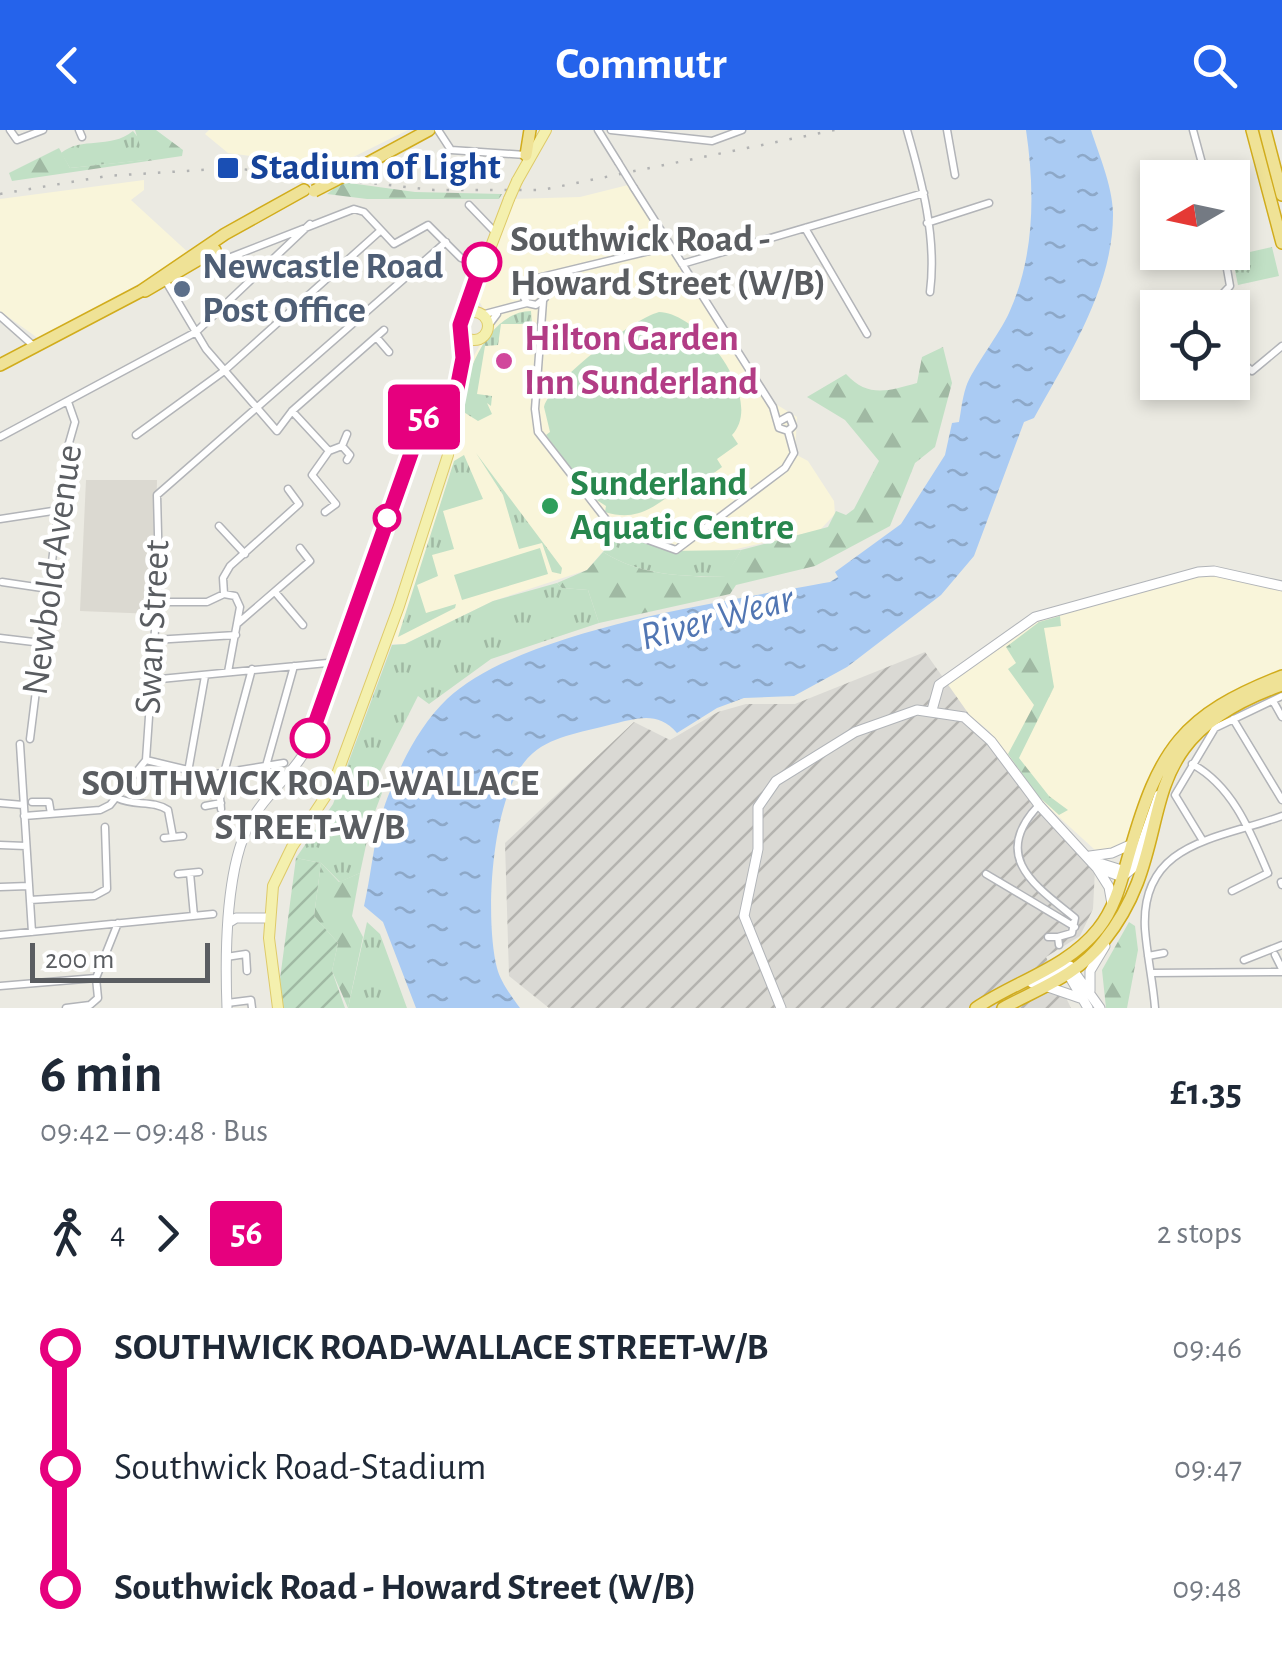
<!DOCTYPE html>
<html lang="en">
<head>
<meta charset="utf-8">
<style>
	:root { --surface:#fff; --page:#f2f2f3; --text:#1f2937; --muted:#747a83; --accent:#2563eb }
	body { margin:0; font-family:"Alegreya Sans",sans-serif; background:var(--page); color:var(--text); height:100vh; display:flex; flex-direction:column; font-size:38px; white-space:nowrap }
	* { box-sizing:border-box; margin:0 }
	p { font-size:32px; color:var(--muted) }
	.icon { flex:none; width:55px; height:55px; fill:none; stroke:currentColor; stroke-width:2; stroke-linecap:round; stroke-linejoin:round }
	.map { position:relative; height:878px; overflow:hidden }
	.panel { display:flex; flex-direction:column; background:var(--surface); flex:1 }
	.panel>* { flex:none }
	.badge { padding:0 20px; border-radius:8px; font-size:35px; line-height:65px }
	.needle { width:65px; rotate:261deg }
	.fabs { position:absolute; left:1140px; top:30px; display:grid; gap:20px }
	.fabs a { display:grid; place-items:center; width:110px; height:110px; border-radius:0px; background:var(--surface); box-shadow:0 5px 15px #0003; font-size:50px }
	.scale { position:absolute; left:30px; bottom:25px; width:180px; box-sizing:border-box; padding-left:10px; border:5px solid #5a5d61; border-top:0; font-size:28px; line-height:35px; white-space:nowrap; color:#5a5d61; -webkit-text-stroke:8px #fff; paint-order:stroke }
	.map>.badge { position:absolute; translate:-50% -50%; box-shadow:0 0 0 5px #fff }
	.legs { display:flex; align-items:center; gap:15px; height:110px; padding:0 40px; font-size:32px }
	.legs p { margin-inline-start:auto }
	.head { display:flex; align-items:center; justify-content:space-between; height:170px; padding:0 40px }
	h1 { font-size:55px; font-weight:700; line-height:75px }
	ul { padding:0 40px; list-style:none }
	li { display:flex; align-items:center; gap:35px; height:120px; font-size:38px }
	li i { display:grid; place-items:center; width:15px; height:100%; margin:0 12px; background:currentColor }
	li i::after { content:''; width:25px; height:25px; margin:-12px; border:8px solid; border-radius:50%; background:var(--surface) }
	li p { margin-inline-start:auto }
	li:first-child i { background:linear-gradient(#0000 50%,currentColor 0) }
	li:last-child i { background:linear-gradient(currentColor 50%,#0000 0) }
	header { display:flex; justify-content:space-between; align-items:center; height:130px; padding:0 40px; background:var(--accent); color:#fff; font-size:45px; font-weight:700 }
	.map>svg:first-child { display:block }
	.commercial { fill:#f9f5da }
	.industrial { fill:url(#industrial-furrows) }
	.education { fill:#dbd9d1 }
	.grass { fill:url(#grass-tufts) }
	.forest { fill:url(#forest-firs) }
	.garden { fill:url(#garden-furrows) }
	.pitch { fill:#c1e0c5 }
	.water { fill:url(#water-ripples) }
	.lines { fill:none; stroke-linecap:round; stroke-linejoin:round }
	.street-casing { stroke:#b2b4b8; stroke-width:9 }
	.secondary-casing { stroke:#b1b4b8; stroke-width:11 }
	.primary-casing { stroke:#deca68; stroke-width:12 }
	.highway-casing { stroke:#d1ac1c; stroke-width:14 }
	.street { stroke:#fff; stroke-width:6 }
	.secondary { stroke:#fff; stroke-width:9 }
	.primary { stroke:#f4f0ae; stroke-width:10 }
	.highway { stroke:#efe296; stroke-width:11 }
	.rail { stroke:#b2b3b3; stroke-width:2.5; stroke-dasharray:2.5 12; stroke-linecap:butt }
	.street-bridge-casing { stroke:#b2b4b8; stroke-width:9; stroke-linecap:butt }
	.primary-bridge-casing { stroke:#deca68; stroke-width:12; stroke-linecap:butt }
	.highway-bridge-casing { stroke:#d1ac1c; stroke-width:14; stroke-linecap:butt }
	.street-bridge { stroke:#fff; stroke-width:6 }
	.primary-bridge { stroke:#f4f0ae; stroke-width:10 }
	.highway-bridge { stroke:#efe296; stroke-width:11 }
	.line-1-casing { stroke:#fff; stroke-width:22 }
	.line-1 { stroke:#e6007e; stroke-width:15 }
	.transit-dot { fill:#1a4fb4; stroke:#fff; stroke-width:4 }
	.stop-1-dot { fill:#fff; stroke:#e6007e; stroke-width:5 }
	.service-dot { fill:#5c6f8a; stroke:#fff; stroke-width:4 }
	.hotel-dot { fill:#d1479c; stroke:#fff; stroke-width:4 }
	.leisure-dot { fill:#2e9e5b; stroke:#fff; stroke-width:4 }
	.labels { text-anchor:middle; dominant-baseline:central; stroke-width:9; stroke-linejoin:round; paint-order:stroke }
	.transit-label { font-size:38px; font-weight:bold; fill:#164399; stroke:#fff; text-anchor:start }
	.stop-label { font-size:38px; font-weight:bold; fill:#5a5d61; stroke:#fff; text-anchor:start }
	.service-label { font-size:38px; font-weight:bold; fill:#4e5e75; stroke:#fff; text-anchor:start }
	.hotel-label { font-size:38px; font-weight:bold; fill:#b23c85; stroke:#fff; text-anchor:start }
	.leisure-label { font-size:38px; font-weight:bold; fill:#27864d; stroke:#fff; text-anchor:start }
	.street-label { font-size:38px; fill:#5a5d61; stroke:#fff }
	.water-label { font-size:40px; font-style:italic; fill:#5176b3; stroke:#fff }
</style>
</head>
<body>
<header><svg class="icon" aria-label="back" viewBox="0 0 24 24"><path d="M15 5l-7 7 7 7"/></svg>Commutr<svg class="icon" aria-label="search" viewBox="0 0 24 24"><circle cx="10" cy="10" r="6"/><path d="M15 15l6 6"/></svg></header>
<div class="map">
<svg width="1282" height="878" viewBox="0 0 1282 878">
	<defs>
		<pattern id="industrial-furrows" width="10" height="10" patternUnits="userSpaceOnUse" patternTransform="scale(2.5)"><rect width="10" height="10" fill="#dad9d4"/><path d="M-1 1l2-2M0 10L10 0M9 11l2-2" fill="none" stroke="#b4b3af"/></pattern>
		<pattern id="grass-tufts" width="24" height="20" patternUnits="userSpaceOnUse" patternTransform="scale(2.5)"><rect width="24" height="20" fill="#c1e0c5"/><path d="M3 7l-1-3M5 7V3M7 7l1-3M15 17l-1-3M17 17v-4M19 17l1-3" fill="none" stroke="#a0b9a3"/></pattern>
		<pattern id="forest-firs" width="22" height="20" patternUnits="userSpaceOnUse" patternTransform="scale(2.5)"><rect width="22" height="20" fill="#c1e0c5"/><path d="M5 1l3.5 6h-7zM16 11l3.5 6h-7z" fill="#a0b9a3"/></pattern>
		<pattern id="garden-furrows" width="10" height="10" patternUnits="userSpaceOnUse" patternTransform="scale(2.5)"><rect width="10" height="10" fill="#c1e0c5"/><path d="M-1 1l2-2M0 10L10 0M9 11l2-2" fill="none" stroke="#a0b9a3"/></pattern>
		<pattern id="water-ripples" width="26" height="14" patternUnits="userSpaceOnUse" patternTransform="scale(2.5)"><rect width="26" height="14" fill="#aacbf3"/><path d="M2 4q2-2 4 0t4 0M15 11q2-2 4 0t4 0" fill="none" stroke="#8da8c8"/></pattern>
	</defs>
	<rect width="100%" height="100%" fill="#ebeae2"/>
	<path class="commercial" d="M209,0H408L333,37L228,23L205,4Z
		M144,50V60L131,70L191,125L39,209L0,181V69Z
		M628,55L638,58L774,273L797,287L795,324L808,331L834,371L835,384L820,400L723,422L667,421L616,406L587,440L493,471L405,514H389L450,342L463,245L492,194L474,162L512,69L580,67Z
		M1206,443L1282,458V542L1223,566L1190,589L1162,627L1130,709L1116,718L1095,720L1036,666L989,601L973,588L943,576L941,558L1037,491Z"/>
	<path class="industrial" d="M925,522L997,624L1095,739L1093,779L1080,806L1046,827L1071,878H549L509,846L505,713L634,592L670,610L718,582L746,574H795Z"/>
	<path class="education" d="M86,350H157L154,484L80,481Z"/>
	<path class="grass" d="M133,1L155,29L70,38L61,23C82,6 109,20 133,1Z
		M1272,117L1279,146L1238,155L1232,126Z
		M531,181L532,194H501L498,215L485,216L477,264L492,266L491,276L487,273L492,284L478,291L462,281C463,245 489,181 531,181Z
		M476,323L562,438L561,444L552,442L542,413L519,419L503,365Z
		M464,325L483,369L443,381L454,419L432,425L438,446L417,455L426,483L456,474L455,478L398,507L454,331Z
		M624,405L667,421L741,420L726,447C681,446 642,446 603,422L616,406Z
		M557,453L562,458L588,460L599,493L491,529L429,574L418,566L377,647L385,655L371,692L360,743L340,752L321,733L296,728L333,674L392,515L405,514L493,471Z
		M367,792L380,804L407,878H348Z"/>
	<path class="forest" d="M135,0H156L183,20L182,26L12,51L9,43L59,18L70,38L153,29L140,16Z
		M342,52L415,62L502,64L499,69H367L327,64Z
		M943,217L952,253L935,317L915,333L890,396L815,436L736,455L730,464L599,493L588,460L562,458L557,453L587,440L603,422C642,446 681,446 725,447L741,420L828,397L836,381L846,385L854,379L879,331L845,290L807,267L846,244C868,268 888,261 917,253L922,227Z
		M1060,486L1061,496L1044,498L1054,557L1019,628L1049,666L1068,680L1059,685L1037,665L1008,624L1034,575L1008,539L1016,533L1006,517L1039,492Z
		M321,733L339,752L360,743L352,786L363,807L348,878L332,841L338,813L314,786Z
		M1129,792L1135,796L1138,820L1127,878H1106L1102,840Z"/>
	<path class="garden" d="M296,728L321,733L314,786L338,813L332,841L345,878H283L280,849Z"/>
	<path class="pitch" d="M659,182C699,182 766,269 732,305L738,314L717,329L722,337L679,369L674,362C651,380 634,391 605,382L606,376L592,367L546,305L550,302L544,277C552,250 631,190 659,182Z
		M540,418L548,444L462,470L454,445Z"/>
	<path class="water" d="M1026,0H1091C1099,25 1112,55 1113,82C1114,156 1069,225 1034,288L1024,292L974,426L941,465L847,537L794,566L744,568L717,578L677,603C658,581 638,588 613,594C588,601 554,605 533,623C491,658 484,787 497,838C500,851 512,867 520,878H416L383,792L364,776C373,738 374,697 391,659C404,627 422,593 447,569C522,499 727,471 830,452L838,447L835,442L901,394L945,325L952,293L959,292C961,282 962,269 966,257C972,239 999,205 1009,183C1035,126 1035,61 1026,0Z"/>
	<g class="lines">
		<defs>
			<path id="street" d="M10,0L17,10L43,0
				M79,0L82,7
				M438,0L451,20L525,25
				M598,0L618,32
				M611,0L712,11L742,0
				M907,0C922,52 937,108 930,162
				M947,0L955,45
				M1193,0L1206,48
				M634,58L773,277L779,298L788,301L793,296L789,286L778,292
				M469,75L494,101
				M927,93L989,73
				M805,98L867,204
				M231,127L354,79L364,82L394,114L428,95L461,128L480,135
				M682,134L924,63
				M165,150L206,219L277,301L292,281L384,200
				M539,150L546,160L545,168L536,175L527,173L521,162L529,150L670,116
				M543,171L535,279L538,302L612,397L676,420L785,338L794,323L788,301
				M1209,178L1230,156L1224,122
				M481,185L527,173
				M0,186L36,218
				M488,196L497,184
				M377,208L389,222
				M1232,224L1252,241L1282,216
				M292,281L329,321L312,345L336,374L325,382
				M136,305L224,241L380,101
				M0,307L196,202L310,94
				M342,316L350,325L347,330
				M329,321L342,316L347,304
				M0,389L59,380
				M219,396L245,424
				M2,452L49,459
				M275,462L303,495
				M224,464L223,448L230,436L299,374L288,359
				M158,472H207L224,464L235,466L240,477L228,542
				M237,494L310,431L300,418
				M0,508L42,513
				M154,510L236,505
				M150,550L338,532
				M1273,571L1282,587
				M1233,589L1282,670
				M30,609L65,327L75,292L68,272
				M20,614L32,802
				M146,630L159,442L157,365L446,112
				M146,630L209,645L284,633
				M1192,634C1233,656 1251,703 1268,743L1232,761
				M266,636L294,536
				M188,642L205,546
				M224,643L252,539
				M98,644C115,686 146,665 168,680L173,707
				M218,644L221,679
				M32,672H49L51,684
				M0,673L23,675
				M1039,675C989,727 1037,757 1075,788L1072,803L1058,807
				M205,676L221,673
				M24,686L100,680L110,675L146,630
				M164,708L183,706
				M1203,711L1175,665L1215,598L1282,566
				M0,715L26,716
				M190,743L194,786
				M178,744L199,742
				M986,744L1075,797
				M1281,752L1282,755
				M0,757L29,756
				M30,770L94,766L107,759L105,697
				M0,805L213,784
				M1048,807H1058L1059,815
				M1275,825L1282,839
				M1148,826L1164,823
				M226,827L246,824L247,841
				M1244,830L1282,815
				M1151,843L1282,842
				M0,856L96,848
				M227,873L251,870L252,878
				M66,878L90,875L98,868L96,848L118,793
				M1155,878C1153,852 1147,826 1145,799C1140,711 1220,709 1282,686"/>
			<path id="secondary" d="M932,580L939,555L1035,487L1198,442L1214,441L1282,456
				M1090,726L1112,723L1132,714
				M1093,731L1128,742
				M1097,738L1109,757L1112,774
				M228,793L236,788H269
				M1067,842L1088,878
				M1032,853L1070,836L1100,878
				M1048,857L1080,868
				M1090,861V841L1105,816
				M227,878C225,826 225,730 254,686C269,661 294,643 307,618L425,284L434,277L454,274
				M781,878L744,786L758,719V677L776,651L855,602L917,580L964,587L991,611L1039,675L1096,737L1122,747L1134,737L1159,665"/>
			<path id="primary" d="M517,51L546,0
				M460 196a14 14 0 1 1 28 0a14 14 0 1 1-28 0Z
				M464,187L509,69
				M278,878L269,808L273,756L292,717L333,655L399,476L448,325L464,206"/>
			<path id="highway" d="M1252,0L1282,113
				M1265,0L1282,65
				M526,25L530,0
				M355,40L429,0
				M145,161L215,120
				M0,235L141,161L225,104L304,60
				M976,878C1016,851 1067,838 1098,799C1116,777 1122,748 1130,721C1159,619 1182,585 1282,546
				M1003,878C1040,858 1078,845 1104,811C1187,707 1115,614 1282,555"/>
		</defs>
		<use href="#street" class="street-casing"/>
		<use href="#secondary" class="secondary-casing"/>
		<use href="#primary" class="primary-casing"/>
		<use href="#highway" class="highway-casing"/>
		<use href="#street" class="street"/>
		<use href="#secondary" class="secondary"/>
		<use href="#primary" class="primary"/>
		<use href="#highway" class="highway"/>
		<path class="rail" d="M0,64L107,46L232,38L434,60H542L835,0"/>
		<defs>
			<path id="street-bridge" d="M618,32L634,58"/>
			<path id="primary-bridge" d="M509,69L517,51"/>
			<path id="highway-bridge" d="M314,61L355,40"/>
		</defs>
		<use href="#street-bridge" class="street-bridge-casing"/>
		<use href="#primary-bridge" class="primary-bridge-casing"/>
		<use href="#highway-bridge" class="highway-bridge-casing"/>
		<use href="#street-bridge" class="street-bridge"/>
		<use href="#primary-bridge" class="primary-bridge"/>
		<use href="#highway-bridge" class="highway-bridge"/>
	</g>
	<g class="lines">
		<defs>
			<path id="line-1" d="M310,608L425,284L434,277L454,274L463,228L460,195L482,132"/>
		</defs>
		<use href="#line-1" class="line-1-casing"/>
		<use href="#line-1" class="line-1"/>
	</g>
	<rect class="transit-dot" x="216" y="26" width="24" height="24" rx="5"/>
	<g class="stop-1-dot">
		<circle cx="482" cy="132" r="18"/>
		<circle cx="387" cy="388" r="12"/>
		<circle cx="310" cy="608" r="18"/>
	</g>
	<circle class="service-dot" cx="182" cy="159" r="10"/>
	<circle class="hotel-dot" cx="504" cy="231" r="10"/>
	<circle class="leisure-dot" cx="550" cy="376" r="10"/>
	<g class="labels">
		<g class="transit-label">
			<text x="250" y="38">Stadium of Light</text>
		</g>
		<g class="stop-label">
			<text x="510" y="110">Southwick Road -<tspan x="510" dy="44">Howard Street (W/B)</tspan></text>
			<text x="310" y="654" text-anchor="middle">SOUTHWICK ROAD-WALLACE<tspan x="310" dy="44">STREET-W/B</tspan></text>
		</g>
		<g class="service-label">
			<text x="202" y="137">Newcastle Road<tspan x="202" dy="44">Post Office</tspan></text>
		</g>
		<g class="hotel-label">
			<text x="524" y="209">Hilton Garden<tspan x="524" dy="44">Inn Sunderland</tspan></text>
		</g>
		<g class="leisure-label">
			<text x="570" y="354">Sunderland<tspan x="570" dy="44">Aquatic Centre</tspan></text>
		</g>
		<g class="street-label">
			<text transform="translate(53 440) rotate(-82)">Newbold Avenue</text>
			<text transform="translate(153 497) rotate(-87)">Swan Street</text>
		</g>
		<g class="water-label">
			<text transform="translate(717 488) rotate(-15)">River Wear</text>
		</g>
	</g>
</svg>
<div class="fabs">
<a><svg class="needle" viewBox="-14 -14 28 28"><path d="M0-13l5 13h-10z" fill="#e53935"/><path d="M0 13l5-13h-10z" fill="#747a83"/></svg></a>
<a><svg class="icon" aria-label="locate" viewBox="0 0 24 24"><circle cx="12" cy="12" r="6"/><path d="M12 2v4M12 18v4M2 12h4M18 12h4"/></svg></a>
</div>
<div class="scale">200 m</div>
<b class="badge" style="left:424px;top:287px;background:#e6007e;color:#fff">56</b>
</div>
<section class="panel">
<div class="head"><div><h1>6 min</h1><p>09:42 – 09:48 · Bus</p></div><b>£1.35</b></div>
<div class="legs"><svg class="icon" aria-label="walk" viewBox="0 0 24 24"><circle cx="13" cy="4" r="2"/><path d="M13 8l-2 6 4 7M11 14l-3 7M7 12l3-4h3l4 4"/></svg>4<svg class="icon" aria-label="forward" viewBox="0 0 24 24"><path d="M9 5l7 7-7 7"/></svg><b class="badge" style="background:#e6007e;color:#fff">56</b><p>2 stops</p></div>
<ul>
<li><i style="color:#e6007e"></i><b>SOUTHWICK ROAD-WALLACE STREET-W/B</b><p>09:46</p></li>
<li><i style="color:#e6007e"></i><span>Southwick Road-Stadium</span><p>09:47</p></li>
<li><i style="color:#e6007e"></i><b>Southwick Road - Howard Street (W/B)</b><p>09:48</p></li>
</ul>
</section>
</body>
</html>
